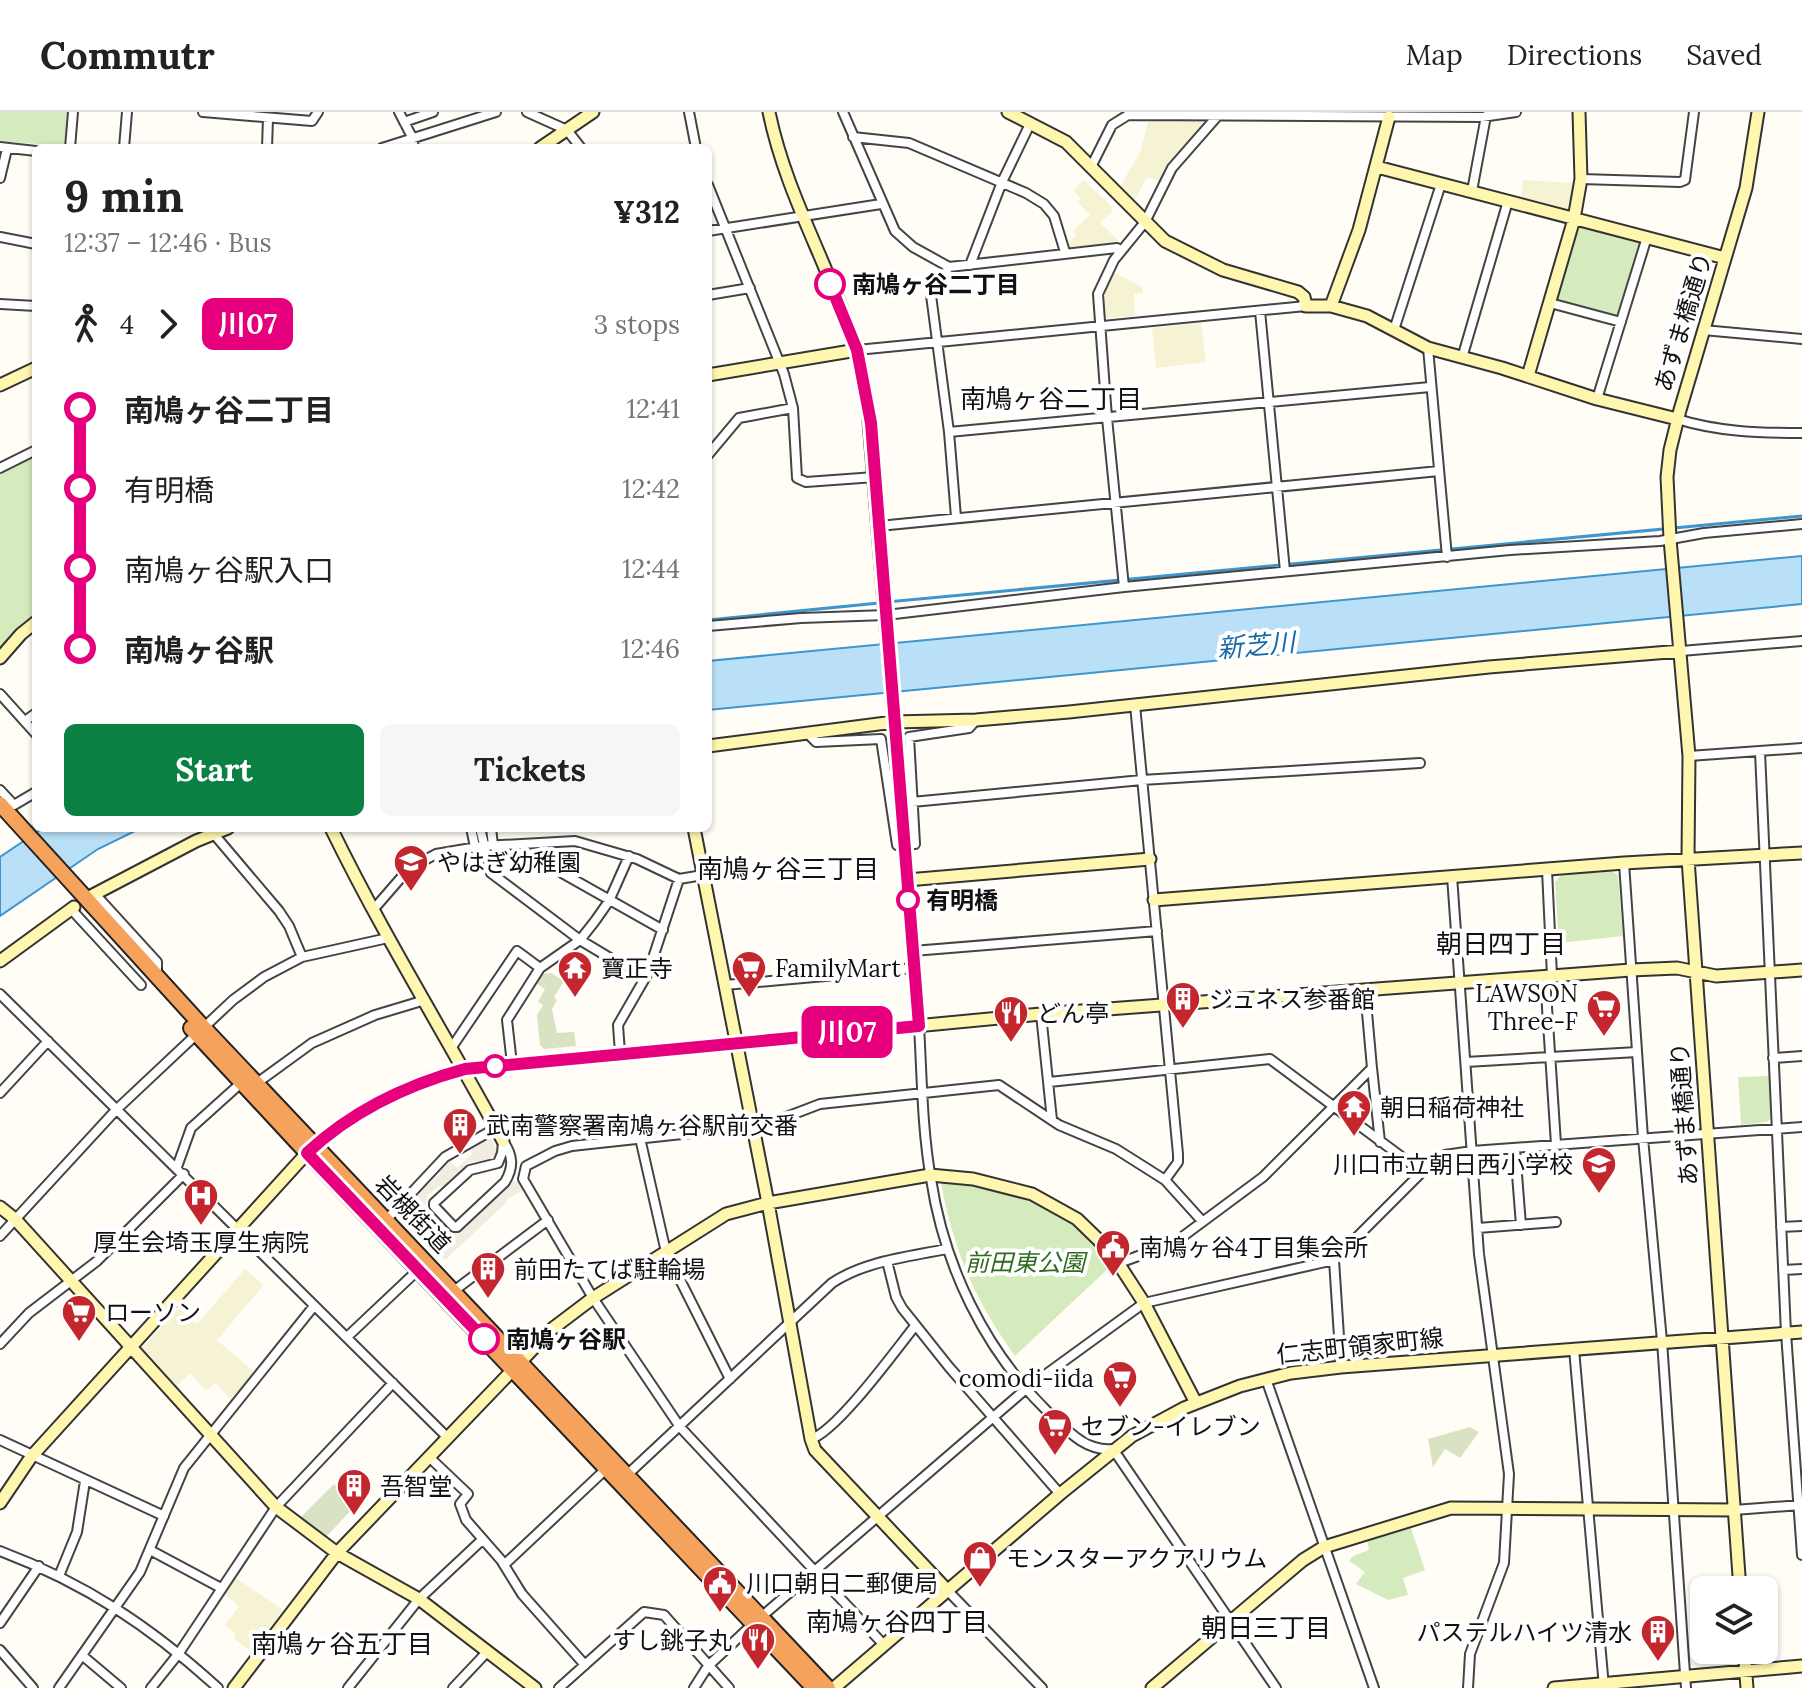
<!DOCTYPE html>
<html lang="en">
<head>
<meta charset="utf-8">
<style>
	:root { --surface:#fff; --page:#f6f6f6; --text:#222; --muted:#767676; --line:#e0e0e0; --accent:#0b8043 }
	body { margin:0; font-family:Lora,"Noto Sans JP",serif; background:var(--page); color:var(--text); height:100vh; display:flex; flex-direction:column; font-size:30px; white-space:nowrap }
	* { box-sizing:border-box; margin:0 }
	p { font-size:26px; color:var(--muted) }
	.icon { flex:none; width:44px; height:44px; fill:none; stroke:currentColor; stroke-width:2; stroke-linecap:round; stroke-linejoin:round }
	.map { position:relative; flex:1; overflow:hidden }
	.panel { position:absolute; left:32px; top:32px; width:680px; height:688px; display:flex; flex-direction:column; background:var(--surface); border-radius:12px; box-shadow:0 2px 6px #0004 }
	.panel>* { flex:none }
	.badge { padding:0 16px; border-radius:12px; font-size:28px; line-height:52px }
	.buttons { position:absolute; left:1690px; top:1464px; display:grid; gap:16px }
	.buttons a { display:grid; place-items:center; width:88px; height:88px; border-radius:12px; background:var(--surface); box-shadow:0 2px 6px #0004; font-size:40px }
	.map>.badge { position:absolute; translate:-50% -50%; box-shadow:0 0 0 4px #fff }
	.legs { display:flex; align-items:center; gap:12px; height:88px; padding:0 32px; font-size:26px }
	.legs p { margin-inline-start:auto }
	.summary { display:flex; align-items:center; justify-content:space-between; height:136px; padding:0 32px }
	h1 { font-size:44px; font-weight:800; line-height:60px }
	.cta { display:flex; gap:16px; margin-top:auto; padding:16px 32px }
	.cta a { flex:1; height:92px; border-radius:12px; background:var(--accent); color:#fff; font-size:32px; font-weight:800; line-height:92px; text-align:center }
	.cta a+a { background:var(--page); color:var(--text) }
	ul { padding:0 32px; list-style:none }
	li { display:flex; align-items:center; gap:28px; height:80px; font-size:30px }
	li i { display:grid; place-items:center; width:12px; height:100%; margin:0 10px; background:currentColor }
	li i::after { content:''; width:20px; height:20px; margin:-10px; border:6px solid; border-radius:50%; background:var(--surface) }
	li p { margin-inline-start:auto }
	li:first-child i { background:linear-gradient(#0000 50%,currentColor 0) }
	li:last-child i { background:linear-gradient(currentColor 50%,#0000 0) }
	header { display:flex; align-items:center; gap:48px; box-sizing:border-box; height:112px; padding:0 40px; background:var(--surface); border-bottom:2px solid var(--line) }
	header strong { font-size:38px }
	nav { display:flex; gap:44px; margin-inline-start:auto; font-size:28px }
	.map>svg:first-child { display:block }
	.farmland { fill:#f6f3d4 }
	.green { fill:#d5ebbd }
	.cemetery { fill:#d9e3c4 }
	.plaza { fill:#f1ede2 }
	.water { fill:#b9e0f7; stroke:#3f96cf; stroke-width:2 }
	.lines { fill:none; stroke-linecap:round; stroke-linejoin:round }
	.stream { stroke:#3f96cf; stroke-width:3 }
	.street-casing { stroke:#444; stroke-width:12 }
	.secondary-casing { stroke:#333; stroke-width:15 }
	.highway-casing { stroke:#222; stroke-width:18 }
	.street { stroke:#fff; stroke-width:8 }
	.secondary { stroke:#fff6b0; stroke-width:11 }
	.highway { stroke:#f5a25d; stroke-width:14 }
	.line-1-casing { stroke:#fff; stroke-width:18 }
	.line-1 { stroke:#e6007e; stroke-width:12 }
	.stop-1-dot { fill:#fff; stroke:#e6007e; stroke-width:4 }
	.labels { text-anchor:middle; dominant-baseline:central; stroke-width:8; stroke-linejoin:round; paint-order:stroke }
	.stop-label { font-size:24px; font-weight:bold; fill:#111; stroke:#fff; text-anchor:start }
	.street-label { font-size:24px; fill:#111; stroke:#fff }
	.poi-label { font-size:24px; fill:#111; stroke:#fff; text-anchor:start }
	.park-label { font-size:24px; font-style:italic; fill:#2f6b1f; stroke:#fff }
	.neighbourhood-label { font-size:26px; fill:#111; stroke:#fff }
	.water-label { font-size:26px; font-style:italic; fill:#1768a6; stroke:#fff }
</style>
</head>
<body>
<header>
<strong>Commutr</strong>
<nav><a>Map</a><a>Directions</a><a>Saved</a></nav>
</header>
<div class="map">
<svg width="1802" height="1576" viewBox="0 0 1802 1576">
	<rect width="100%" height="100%" fill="#fffdf5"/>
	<path class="farmland" d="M1149,7L1202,8L1204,14L1168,50L1159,69L1147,65L1134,90L1119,76L1140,41Z
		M1084,68L1112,95V100L1100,111L1119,129L1072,136L1068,132L1076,123L1073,119L1090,103L1078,90L1081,87L1073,78Z
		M1523,68L1576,71L1571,98L1568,99L1521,87Z
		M1113,160L1142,175L1143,181L1134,182L1135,204L1104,206L1105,178Z
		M1201,211L1206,250L1156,256L1152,216Z
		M245,1157L264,1173L217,1228L254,1260L231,1287L215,1271L206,1279L190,1261L174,1277L139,1239L180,1195L197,1212Z
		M234,1465L285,1499L253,1541L234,1527L236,1522L225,1513L239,1494L224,1481Z"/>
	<path class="green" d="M0,0H68L66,31L61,34L0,29Z
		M1581,113L1638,128L1640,131L1619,202L1616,204L1557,190L1556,187L1578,115Z
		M36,343V505L0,538V362Z
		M1611,759L1618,763L1623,824L1559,831L1555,770L1561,763Z
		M1769,964L1771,1006L1767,1010L1741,1013L1738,965Z
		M944,1069C1013,1078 1070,1094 1112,1153L1015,1244C974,1187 955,1141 941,1072Z
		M1410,1413L1425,1458L1403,1466L1408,1483L1388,1488L1356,1472L1365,1460L1349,1449L1353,1444L1369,1438L1367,1427Z"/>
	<path class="cemetery" d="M551,861L564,869L554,885L557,888L552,897L557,921L574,920L576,934L544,937L540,933L537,903L543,893L538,890L545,877L534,870L539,862Z
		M1470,1315L1479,1320L1460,1346L1445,1337L1433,1355L1428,1327Z
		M334,1372L355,1394L325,1426L299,1407Z"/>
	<path class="plaza" d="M489,1023L498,1039L492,1048L469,1050L444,1074L438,1075L427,1084L425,1094L454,1122L512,1069L521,1070L525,1077L506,1088L507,1090L445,1148L440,1143L447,1136L431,1134L404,1106L401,1107L397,1103L420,1081L417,1077L425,1069L429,1072L440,1062L437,1056L448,1047L457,1056L472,1042L468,1034Z"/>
	<path class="water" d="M1802,444V492L708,598V549Z
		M43,716H141L98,737L0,804V745Z"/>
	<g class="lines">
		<path class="stream" d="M887,490L1802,404
			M708,508L879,491"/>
		<defs>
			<path id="street" d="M203,0L312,9L318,0
				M399,0L412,25L414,36
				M527,0L567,18L581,36
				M689,0L696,36
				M843,0L895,119L913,135L949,155L1117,136L1121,139
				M404,10L433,0
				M853,25L909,31L1026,81L1044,92L1054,104L1065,140
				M0,35L36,39
				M70,36L73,0
				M124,36L127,0
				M267,36L268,6
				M382,36L496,0
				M1091,55L1112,13L1128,3L1482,5L1516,0
				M0,66L7,37
				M1581,67L1680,70L1685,68L1694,0
				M708,73L784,262L793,296L797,366L806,370L875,365
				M1472,79L1486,4
				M708,119L881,92
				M0,125L36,132
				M970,153L1002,70L1030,12
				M949,155L931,183L949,320L956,405
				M708,183L750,176
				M1550,191L1621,210
				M0,192L36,194
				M1260,199L1285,459
				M1394,218L1441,72
				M1703,218L1802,227
				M1428,236L1447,445
				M857,238L1306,194
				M1462,246L1508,89
				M1597,287L1647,125
				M1677,307C1719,320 1759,321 1802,321
				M949,320L1430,275
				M708,343L739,306L793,296
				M0,356L36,338
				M879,414L1439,359
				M1124,475L1107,306L1098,182L1114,148L1145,110L1172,56L1221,0
				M708,514L801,506L886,503L1124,475L1510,438L1660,429L1704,421L1802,412
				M1681,539L1802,529
				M0,582L36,622
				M1135,593L1178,1042V1050L1165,1068
				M25,609L36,601
				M809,623L816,630L881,627L897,733L915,732L909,625L969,616L976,608
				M1760,640L1786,1221L1802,1443
				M1689,644L1802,636
				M0,678L14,693L36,680
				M912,690L1142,668L1420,651
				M471,716L475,735
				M480,716L491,761L580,828L615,849L648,861
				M491,716L493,733
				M213,721L279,799L289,814L302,845
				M1624,751L1643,1026L1662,1229L1686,1576
				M1547,758L1552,864
				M562,761L663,818
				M1452,764L1479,1142L1509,1362L1504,1451L1470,1542L1468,1576
				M95,782L157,850V864
				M71,797L141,873
				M373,798L406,760L423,749L436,742L483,734L575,729L637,747L679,767
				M913,839L1157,819
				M1545,865L1556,1032
				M725,873L914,856
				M0,882L447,1325
				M1041,902L1052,1008
				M919,914C922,964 922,1017 931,1067C944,1153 984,1237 1047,1299C1066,1317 1085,1340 1113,1337L1276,1576
				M452,935L517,839L540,856
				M620,941L618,913L648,861L679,767L703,763
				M1773,946L1802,944
				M1466,950L1637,940
				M512,952L507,908L540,856L580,828L595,809L609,789L629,744
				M1372,956L1380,1030
				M1049,970L1270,947L1422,1060
				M257,971L312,931L375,903L425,888
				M0,981L48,929
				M640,1026L666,1140L730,1267
				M503,1029C513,1043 514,1055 505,1070L457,1115H454L434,1094V1091L470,1058L498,1051L502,1041Z
				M1515,1037L1521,1113
				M177,1055L191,1016L241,971
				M387,1107L445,1045L496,1016
				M1781,1115L1802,1114
				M1478,1116L1556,1110
				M0,1124L116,998L233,888L264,865L302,845L388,826
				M887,1149L896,1185L902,1196L949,1255L1060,1382
				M1119,1151L1174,1131L1263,1065L1372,956L1365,878
				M1783,1158L1802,1157
				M455,1178L548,1108
				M347,1225L418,1158
				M0,1232L29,1201L97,1149L184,1062
				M1574,1237L1604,1575
				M1341,1255L1334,1148L1428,1054L1445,1043L1472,1039L1802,1015
				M1266,1267L1374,1576
				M811,1327C837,1319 895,1239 915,1214
				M0,1328L164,1404
				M429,1345L468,1382L460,1392L466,1408L501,1448L522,1482L585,1553
				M627,1363L832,1171C865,1149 908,1145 946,1137
				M1734,1398L1801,1393
				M150,1438L221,1476
				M0,1439C85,1471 151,1515 218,1576
				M504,1453L607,1356
				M59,1464L77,1420L85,1369
				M947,1478L1042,1576
				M0,1511L39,1454
				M884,1533L680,1315L593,1186L523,1067L526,1054L555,1039L572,1034L728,1017L752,1018L820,992L999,973L1059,1013L1116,1037L1165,1068L1202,1109
				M0,1538L33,1576
				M83,1544L121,1576
				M59,1576L140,1460L184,1356L314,1194
				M151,1576L179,1541L276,1395L393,1271
				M348,1576L419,1487L482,1428
				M453,1576L487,1540
				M559,1576L644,1500L664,1503L729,1576
				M694,1576L708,1554L753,1512L1027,1276L1144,1191L1334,1148"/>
			<path id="secondary" d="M769,0C789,99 850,185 867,285L919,914
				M1008,0L1066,30L1165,129L1223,158L1298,180L1304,185L1306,194H1331L1367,204L1428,236L1502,256L1597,287L1677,307
				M540,36L593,0
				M1377,55L1725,146
				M1331,194L1359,118L1389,5
				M708,263L857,238
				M1528,264L1574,107L1581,67L1579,0
				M0,273L36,256
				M0,546L21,522L36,510
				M708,634L894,610L976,608L1069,600L1489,555L1681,539
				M331,716C383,823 446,924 503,1029
				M694,716L768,1091L811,1327L815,1338L947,1478
				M907,768L1150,747
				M91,784L196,729L228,716
				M1154,788L1624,751L1802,741
				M0,849L74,795
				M0,1095L15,1107L276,1395L337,1441L419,1487L535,1576
				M0,1391L31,1345L307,1041L335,1017L385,986L435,965L465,957L1041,902L1631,858L1677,856L1716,864L1802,858
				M1740,1478L1688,747L1689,644L1670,427L1667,365L1670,338L1680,298L1746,76L1758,0
				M1744,1538L1747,1576
				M234,1576L337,1441L552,1217L593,1186L726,1102L768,1091L930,1063L973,1067L1032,1082L1077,1107L1111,1140L1144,1191L1196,1291
				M834,1576L1060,1382L1132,1324L1184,1296L1240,1274L1291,1261L1341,1255L1802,1220
				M1152,1576L1303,1448L1324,1435L1451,1396L1734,1398
				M1554,1576L1802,1554"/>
			<path id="highway" d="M0,692L204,916L828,1576
				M191,916L296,1029L814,1576"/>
		</defs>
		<use href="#street" class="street-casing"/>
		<use href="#secondary" class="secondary-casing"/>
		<use href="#highway" class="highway-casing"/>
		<use href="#street" class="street"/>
		<use href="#secondary" class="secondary"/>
		<use href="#highway" class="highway"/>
	</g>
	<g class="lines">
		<defs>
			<path id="line-1" d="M484,1227L307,1041C352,999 406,973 465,957L919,914L871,311L857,238L830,172"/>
		</defs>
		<use href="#line-1" class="line-1-casing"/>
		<use href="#line-1" class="line-1"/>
	</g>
	<defs>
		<symbol id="school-pin" viewBox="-11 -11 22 30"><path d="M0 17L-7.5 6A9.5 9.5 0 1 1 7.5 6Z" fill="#c4262e" stroke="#fff"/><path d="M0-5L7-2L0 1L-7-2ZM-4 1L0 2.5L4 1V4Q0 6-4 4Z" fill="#fff"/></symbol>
		<symbol id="temple-pin" viewBox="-11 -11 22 30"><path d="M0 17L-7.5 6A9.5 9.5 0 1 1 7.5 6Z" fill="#c4262e" stroke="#fff"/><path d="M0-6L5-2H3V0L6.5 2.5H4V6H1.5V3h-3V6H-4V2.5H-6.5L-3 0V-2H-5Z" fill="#fff"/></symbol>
		<symbol id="supermarket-pin" viewBox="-11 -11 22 30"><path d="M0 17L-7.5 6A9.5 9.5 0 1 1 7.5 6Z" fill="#c4262e" stroke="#fff"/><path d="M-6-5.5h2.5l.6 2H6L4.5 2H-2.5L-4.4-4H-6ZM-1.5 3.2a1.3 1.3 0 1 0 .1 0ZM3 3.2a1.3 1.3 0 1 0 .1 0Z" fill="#fff"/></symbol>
		<symbol id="building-pin" viewBox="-11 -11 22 30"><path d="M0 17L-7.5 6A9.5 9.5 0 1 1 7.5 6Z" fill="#c4262e" stroke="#fff"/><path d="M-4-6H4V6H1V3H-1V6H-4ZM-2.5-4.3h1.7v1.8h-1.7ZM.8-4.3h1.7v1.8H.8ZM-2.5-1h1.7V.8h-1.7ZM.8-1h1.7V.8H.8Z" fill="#fff"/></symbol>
		<symbol id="restaurant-pin" viewBox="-11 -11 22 30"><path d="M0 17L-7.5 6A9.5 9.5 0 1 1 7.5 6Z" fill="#c4262e" stroke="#fff"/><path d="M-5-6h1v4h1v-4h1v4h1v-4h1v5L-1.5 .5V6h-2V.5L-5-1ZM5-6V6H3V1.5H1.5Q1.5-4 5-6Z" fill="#fff"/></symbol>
		<symbol id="hospital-pin" viewBox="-11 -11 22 30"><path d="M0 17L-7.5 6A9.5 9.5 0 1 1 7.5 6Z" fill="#c4262e" stroke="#fff"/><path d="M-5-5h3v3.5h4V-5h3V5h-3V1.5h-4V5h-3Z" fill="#fff"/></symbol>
		<symbol id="civic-pin" viewBox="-11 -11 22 30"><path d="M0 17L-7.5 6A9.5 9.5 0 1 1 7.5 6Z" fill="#c4262e" stroke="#fff"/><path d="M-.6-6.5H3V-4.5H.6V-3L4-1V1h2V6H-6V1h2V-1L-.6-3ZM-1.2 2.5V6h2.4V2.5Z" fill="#fff"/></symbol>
		<symbol id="shop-pin" viewBox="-11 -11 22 30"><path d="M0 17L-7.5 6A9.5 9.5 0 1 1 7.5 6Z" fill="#c4262e" stroke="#fff"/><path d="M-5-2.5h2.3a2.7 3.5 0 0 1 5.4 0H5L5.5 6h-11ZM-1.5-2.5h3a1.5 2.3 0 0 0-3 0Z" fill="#fff"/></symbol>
	</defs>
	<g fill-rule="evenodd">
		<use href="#school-pin" x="391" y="730" width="40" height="54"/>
		<use href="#temple-pin" x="555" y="836" width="40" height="54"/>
		<use href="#supermarket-pin" x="729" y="836" width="40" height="54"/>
		<use href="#building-pin" x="1163" y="867" width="40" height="54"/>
		<use href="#supermarket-pin" x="1584" y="875" width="40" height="54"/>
		<use href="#restaurant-pin" x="991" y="881" width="40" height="54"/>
		<use href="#temple-pin" x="1334" y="975" width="40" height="54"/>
		<use href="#building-pin" x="440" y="993" width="40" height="54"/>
		<use href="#school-pin" x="1579" y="1032" width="40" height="54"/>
		<use href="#hospital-pin" x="181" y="1064" width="40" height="54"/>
		<use href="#civic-pin" x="1093" y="1115" width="40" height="54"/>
		<use href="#building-pin" x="468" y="1137" width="40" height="54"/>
		<use href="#supermarket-pin" x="59" y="1180" width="40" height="54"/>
		<use href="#supermarket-pin" x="1100" y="1246" width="40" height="54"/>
		<use href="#supermarket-pin" x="1035" y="1294" width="40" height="54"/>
		<use href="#building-pin" x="334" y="1354" width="40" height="54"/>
		<use href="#shop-pin" x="960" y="1426" width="40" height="54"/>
		<use href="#civic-pin" x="700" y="1451" width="40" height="54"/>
		<use href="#building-pin" x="1638" y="1500" width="40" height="54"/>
		<use href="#restaurant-pin" x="738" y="1508" width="40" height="54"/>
	</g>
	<g class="stop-1-dot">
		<circle cx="830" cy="172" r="14"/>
		<circle cx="908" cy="788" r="10"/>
		<circle cx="495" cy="954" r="10"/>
		<circle cx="484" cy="1227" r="14"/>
	</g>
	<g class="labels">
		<g class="stop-label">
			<text x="852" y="172">南鳩ヶ谷二丁目</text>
			<text x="926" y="788">有明橋</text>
			<text x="506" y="1227">南鳩ヶ谷駅</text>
		</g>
		<g class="street-label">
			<text transform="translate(1683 210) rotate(-73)">あずま橋通り</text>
			<text transform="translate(1684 1002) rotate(-94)">あずま橋通り</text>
			<text transform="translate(413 1102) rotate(46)">岩槻街道</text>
			<text transform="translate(1360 1234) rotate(-6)">仁志町領家町線</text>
		</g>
		<g class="poi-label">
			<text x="437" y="750">やはぎ幼稚園</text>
			<text x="601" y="856">寶正寺</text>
			<text x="775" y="856">FamilyMart</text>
			<text x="1578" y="881" text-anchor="end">LAWSON<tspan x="1578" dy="28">Three-F</tspan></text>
			<text x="1209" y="887">ジュネス参番館</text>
			<text x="1037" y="901">どん亭</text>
			<text x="1380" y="995">朝日稲荷神社</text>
			<text x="486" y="1013">武南警察署南鳩ヶ谷駅前交番</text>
			<text x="1573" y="1052" text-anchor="end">川口市立朝日西小学校</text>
			<text x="201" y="1130" text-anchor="middle">厚生会埼玉厚生病院</text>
			<text x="1139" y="1135">南鳩ヶ谷4丁目集会所</text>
			<text x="514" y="1157">前田たてば駐輪場</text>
			<text x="105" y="1200">ローソン</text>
			<text x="1094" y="1266" text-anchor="end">comodi-iida</text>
			<text x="1081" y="1314">セブン-イレブン</text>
			<text x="380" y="1374">吾智堂</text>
			<text x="1006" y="1446">モンスターアクアリウム</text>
			<text x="746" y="1471">川口朝日二郵便局</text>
			<text x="1632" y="1520" text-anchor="end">パステルハイツ清水</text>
			<text x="732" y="1528" text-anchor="end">すし銚子丸</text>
		</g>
		<g class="park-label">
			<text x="1025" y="1150">前田東公園</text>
		</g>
		<g class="neighbourhood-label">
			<text x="1051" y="286">南鳩ヶ谷二丁目</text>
			<text x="788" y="756">南鳩ヶ谷三丁目</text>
			<text x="1501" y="831">朝日四丁目</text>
			<text x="897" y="1509">南鳩ヶ谷四丁目</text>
			<text x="1266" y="1515">朝日三丁目</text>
			<text x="342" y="1531">南鳩ヶ谷五丁目</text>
		</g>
		<g class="water-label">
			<text transform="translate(1256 533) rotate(-5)">新芝川</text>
		</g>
	</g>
</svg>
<div class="buttons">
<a><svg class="icon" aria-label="layers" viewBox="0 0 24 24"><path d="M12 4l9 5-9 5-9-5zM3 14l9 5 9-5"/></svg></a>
</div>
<b class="badge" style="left:847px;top:920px;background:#e6007e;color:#fff">川07</b>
<section class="panel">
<div class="summary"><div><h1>9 min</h1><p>12:37 – 12:46 · Bus</p></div><b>¥312</b></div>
<div class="legs"><svg class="icon" aria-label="walk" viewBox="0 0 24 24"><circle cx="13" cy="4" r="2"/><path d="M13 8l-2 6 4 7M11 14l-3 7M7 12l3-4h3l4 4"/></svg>4<svg class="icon" aria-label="forward" viewBox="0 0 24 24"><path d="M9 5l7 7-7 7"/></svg><b class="badge" style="background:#e6007e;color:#fff">川07</b><p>3 stops</p></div>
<ul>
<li><i style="color:#e6007e"></i><b>南鳩ヶ谷二丁目</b><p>12:41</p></li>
<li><i style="color:#e6007e"></i><span>有明橋</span><p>12:42</p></li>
<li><i style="color:#e6007e"></i><span>南鳩ヶ谷駅入口</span><p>12:44</p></li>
<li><i style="color:#e6007e"></i><b>南鳩ヶ谷駅</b><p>12:46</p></li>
</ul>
<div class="cta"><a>Start</a><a>Tickets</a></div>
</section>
</div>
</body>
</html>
